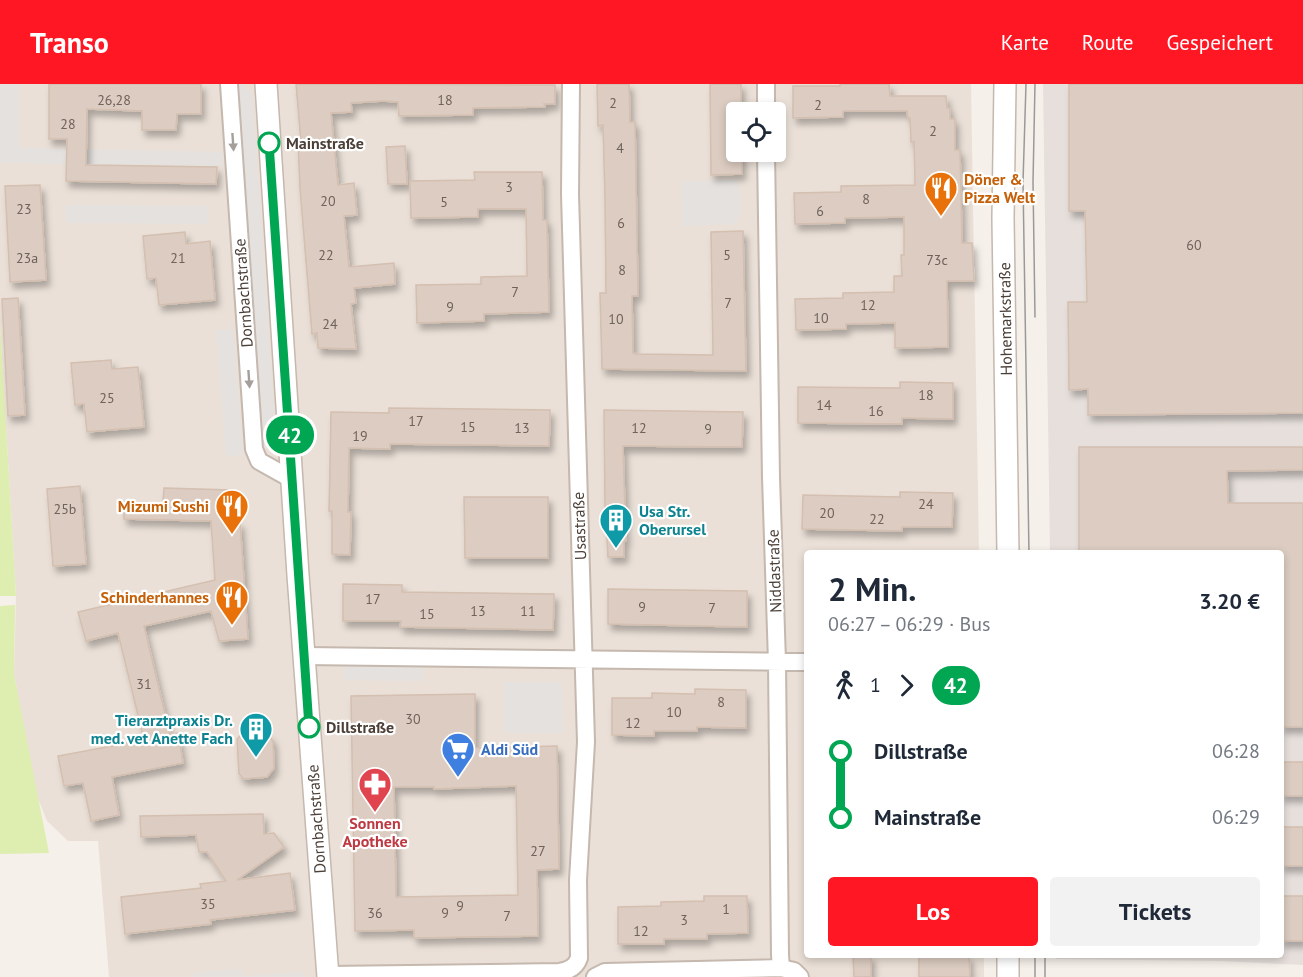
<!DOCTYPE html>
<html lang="de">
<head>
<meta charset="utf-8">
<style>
	:root { --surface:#fff; --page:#f2f2f3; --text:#1f2937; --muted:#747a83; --accent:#ff1824 }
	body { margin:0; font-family:"PT Sans",sans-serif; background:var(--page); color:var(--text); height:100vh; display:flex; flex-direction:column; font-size:22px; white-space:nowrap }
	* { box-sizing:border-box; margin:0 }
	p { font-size:20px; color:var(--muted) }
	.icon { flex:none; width:33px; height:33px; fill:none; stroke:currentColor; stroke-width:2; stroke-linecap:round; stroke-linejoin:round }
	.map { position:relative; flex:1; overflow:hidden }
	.panel { position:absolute; left:804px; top:466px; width:480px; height:408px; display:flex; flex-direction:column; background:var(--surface); border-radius:6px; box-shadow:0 3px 9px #0003 }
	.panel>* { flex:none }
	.badge { padding:0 12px; border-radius:20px; font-size:21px; line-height:39px }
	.tools { position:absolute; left:726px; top:18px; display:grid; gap:12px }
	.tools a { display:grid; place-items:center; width:60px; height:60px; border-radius:6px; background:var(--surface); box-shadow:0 3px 9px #0003; font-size:30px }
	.map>.badge { position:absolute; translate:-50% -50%; box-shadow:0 0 0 3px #fff }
	.legs { display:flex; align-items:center; gap:9px; height:66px; padding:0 24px; font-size:20px }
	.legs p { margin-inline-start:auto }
	.headline { display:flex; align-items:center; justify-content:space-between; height:102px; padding:0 24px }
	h1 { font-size:33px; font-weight:700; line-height:45px }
	.action { display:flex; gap:12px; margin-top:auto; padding:12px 24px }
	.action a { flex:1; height:69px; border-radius:6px; background:var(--accent); color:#fff; font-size:24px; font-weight:700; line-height:69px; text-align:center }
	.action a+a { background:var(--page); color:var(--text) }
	ul { padding:0 24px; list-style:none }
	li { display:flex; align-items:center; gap:21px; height:66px; font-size:22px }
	li i { display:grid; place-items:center; width:9px; height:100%; margin:0 8px; background:currentColor }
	li i::after { content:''; width:15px; height:15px; margin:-8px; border:4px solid; border-radius:50%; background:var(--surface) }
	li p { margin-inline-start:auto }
	li:first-child i { background:linear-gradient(#0000 50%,currentColor 0) }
	li:last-child i { background:linear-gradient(currentColor 50%,#0000 0) }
	header { display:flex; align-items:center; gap:36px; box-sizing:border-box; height:84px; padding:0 30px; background:var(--accent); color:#fff }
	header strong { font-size:28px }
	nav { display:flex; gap:33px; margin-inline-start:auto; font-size:21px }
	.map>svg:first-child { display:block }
	.residential { fill:#eae0d7; fill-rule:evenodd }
	.industrial { fill:#e6dfdb }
	.green { fill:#deedb0 }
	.parking { fill:#e4e1de }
	.building { fill:#dcccc1; stroke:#d4bfb0; stroke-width:1.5; fill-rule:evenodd; filter:url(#shadow) }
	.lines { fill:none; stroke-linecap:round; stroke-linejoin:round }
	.minor-casing { stroke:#c5b8ae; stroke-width:20 }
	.tertiary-casing { stroke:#c5b8ae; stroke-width:24 }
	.minor { stroke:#fff; stroke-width:16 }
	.tertiary { stroke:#fff; stroke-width:21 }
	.tram { stroke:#999; stroke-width:1.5 }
	.oneway { fill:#a59f9b }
	.line-1-casing { stroke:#fff; stroke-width:14 }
	.line-1 { stroke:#00a651; stroke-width:9 }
	.stop-1-dot { fill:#fff; stroke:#00a651; stroke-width:3 }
	.labels { text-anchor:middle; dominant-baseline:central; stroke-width:4.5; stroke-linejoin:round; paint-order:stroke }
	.number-label { font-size:14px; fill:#6f625a }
	.stop-label { font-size:16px; font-weight:bold; fill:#4b3f37; stroke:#fff; text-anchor:start }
	.food-label { font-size:16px; font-weight:bold; fill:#c56008; stroke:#fff; text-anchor:end }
	.street-label { font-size:16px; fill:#4b3f37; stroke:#fff }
	.culture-label { font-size:16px; font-weight:bold; fill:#0d838f; stroke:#fff; text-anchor:start }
	.shop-label { font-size:16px; font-weight:bold; fill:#366cbe; stroke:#fff; text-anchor:start }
	.health-label { font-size:16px; font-weight:bold; fill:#be3a42; stroke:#fff }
</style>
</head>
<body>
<header>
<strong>Transo</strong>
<nav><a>Karte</a><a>Route</a><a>Gespeichert</a></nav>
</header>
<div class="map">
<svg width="1303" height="893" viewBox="0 0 1303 893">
	<defs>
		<filter id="shadow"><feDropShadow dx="3.5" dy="6" stdDeviation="3" flood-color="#0004"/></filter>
	</defs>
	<rect width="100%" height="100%" fill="#f6f0ea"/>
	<path class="residential" d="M0,0H971L979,469L807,470V872H984V893H109L98,757H68L47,737L37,712L14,590L16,512L0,239ZM736,28H776V68H736Z"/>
	<path class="industrial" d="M1043,0H1303V881L1220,877L1056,875V872H1281V470L1050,469Z"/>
	<path class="green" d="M0,239L16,512H0Z
		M15,521L14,590L49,769L0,770V522Z"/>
	<path class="parking" d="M0,0H19V64L222,68V82L0,79Z
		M235,0H241L252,9L277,370L260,361Z
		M736,96L741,110V126L736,140L682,142L681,97Z
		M66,121L208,122V140L66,139Z
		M233,245L243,371L226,372L216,246Z
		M343,580L423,581V597L343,596Z
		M503,598H562L563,649H504Z
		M242,885V892L303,888V893H193V889Z"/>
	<path class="building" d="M49,0H201V30H177L176,46H142V27L87,25L86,81L217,83L216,100L66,97L67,55H49Z
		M296,0L555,1V20H544L545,23L473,24V31L399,32L398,18L383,17L351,19L352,28L331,29L338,101L354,99L357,131L344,132L349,183L394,179L395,200L354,204L356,219L351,220L356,265L318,264L317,249L312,250L300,104L298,58H301Z
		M597,0H629L630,38H635L638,212H632L633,269L636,270L713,271L711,148L743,147L746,287L602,285L600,209H606L605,115L603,41L598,42Z
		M710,0H741V28H736V68H742V90L711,91Z
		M840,0H889L890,12H946L947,24H950V35H955V66H960L962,159H972L974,197H947L948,263L895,264V239L846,240V245L796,246L795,215L843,214V209L894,208V192H902L901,171H904V133L845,134V139L795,140L794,109L841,108V102L915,101L914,58H911L910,34H908L907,27H843V33L793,34V2H840Z
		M1069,0H1303V329L1088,331V305L1069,306L1068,218H1087L1085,127H1069Z
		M405,62L407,100H388L386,63Z
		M474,88H542L543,136H547L549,228L484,230V237L417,239L416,201L481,200V193L527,192L526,125H478V133L411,134L410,97L475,96Z
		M40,101L46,196L10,198L5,102Z
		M185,148L186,160L210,157L215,216L159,221L156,194L147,195L143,152Z
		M18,214L25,331L8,332L2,215Z
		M111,276L112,285L138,283L144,343L87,348L84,320L75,321L71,279Z
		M900,298L953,299V335L902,334V340L798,339V303L900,304Z
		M389,324L550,326L549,362L390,360V365L349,364L348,428H351L350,471L332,470V427H329L331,328L389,329Z
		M604,326L743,328L742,363L623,362L626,457H624V473H608L605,422Z
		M1079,363H1303V386L1227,387L1228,419H1303V643H1281V470H1079Z
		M80,402L86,480L53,482L47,405Z
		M164,404L231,406L230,438H240L248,555L219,557L211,527L144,542L170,651L178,649L183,679L112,693L119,731L91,737L83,699L64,702L58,672L144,656L118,549L86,557L78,528L215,496L211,437L124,435V418L163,419Z
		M900,408L953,409L952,443H902V447L802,445L803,411L900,413Z
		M464,413H548V474H465Z
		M343,500L402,501V508L554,510L553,546L400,543L401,537H343Z
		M608,505L747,507V543L608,540Z
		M695,605L746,606V644L697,643V647H654V652L612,651V614H652V609L695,610Z
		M475,610V664L557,662L559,785L537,786L538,852L414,854V846L355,847L351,612ZM516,702L518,811L396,813L394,703H434V705Z
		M267,649L273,657L274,684L267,693L244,695L239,690L237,655L241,651Z
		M1281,678H1303V712H1281Z
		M263,730L264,750L274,749L284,763L237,796L290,789L295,826L210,836L211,840L125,850L121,813L201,804L200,800L226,797L207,768H199L196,751L141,753L140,732Z
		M1281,743H1303V782H1281Z
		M704,812H747L748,849L707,850V855H664V860H618V823L661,822V818L704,817Z
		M1281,812H1303V857H1281Z
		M853,872H871V893H854Z
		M969,872L970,893H919V873Z"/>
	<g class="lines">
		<defs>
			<path id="minor" d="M229,0L254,365L259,377L293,396
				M766,28V0
				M766,68L771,393L777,578L780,871L781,884L794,887L800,893
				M304,572L807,578
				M328,891L559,888C568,887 576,883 579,874L578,796L586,658L570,110L571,0
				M595,893L605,888L781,884"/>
			<path id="tertiary" d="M266,0L298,491L328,893
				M1005,0L1003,134L1008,470
				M1008,872V893"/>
		</defs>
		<use href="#minor" class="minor-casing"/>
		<use href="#tertiary" class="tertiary-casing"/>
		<use href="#minor" class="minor"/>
		<use href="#tertiary" class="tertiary"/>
		<path class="tram" d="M1026,0L1023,98L1029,470
			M1035,233L1033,98L1035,0
			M1035,872V893
			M1045,872V893"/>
	</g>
	<defs><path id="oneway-solid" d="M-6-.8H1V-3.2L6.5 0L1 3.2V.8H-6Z" transform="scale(1.5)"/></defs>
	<g class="oneway">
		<use href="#oneway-solid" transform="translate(233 58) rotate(86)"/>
		<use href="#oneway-solid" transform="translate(249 295) rotate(86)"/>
	</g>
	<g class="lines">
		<defs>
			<path id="line-1" d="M269,59L309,643"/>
		</defs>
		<use href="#line-1" class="line-1-casing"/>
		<use href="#line-1" class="line-1"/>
	</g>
	<defs>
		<symbol id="restaurant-pin" viewBox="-11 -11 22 30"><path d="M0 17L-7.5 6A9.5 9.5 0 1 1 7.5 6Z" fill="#e8710a" stroke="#fff"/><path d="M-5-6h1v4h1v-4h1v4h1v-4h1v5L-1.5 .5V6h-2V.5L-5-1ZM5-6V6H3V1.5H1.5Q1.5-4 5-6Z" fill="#fff"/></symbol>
		<symbol id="building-pin" viewBox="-11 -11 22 30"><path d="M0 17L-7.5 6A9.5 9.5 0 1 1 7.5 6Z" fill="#0f9aa8" stroke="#fff"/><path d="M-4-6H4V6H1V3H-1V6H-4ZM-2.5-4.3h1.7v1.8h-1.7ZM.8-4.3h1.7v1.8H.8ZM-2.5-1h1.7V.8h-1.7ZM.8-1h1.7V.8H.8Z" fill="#fff"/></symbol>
		<symbol id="supermarket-pin" viewBox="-11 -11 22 30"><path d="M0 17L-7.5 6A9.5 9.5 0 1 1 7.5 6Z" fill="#3f7fe0" stroke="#fff"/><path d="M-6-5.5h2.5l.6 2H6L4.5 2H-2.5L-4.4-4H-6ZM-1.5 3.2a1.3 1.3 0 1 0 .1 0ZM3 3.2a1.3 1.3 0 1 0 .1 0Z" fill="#fff"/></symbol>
		<symbol id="pharmacy-pin" viewBox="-11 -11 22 30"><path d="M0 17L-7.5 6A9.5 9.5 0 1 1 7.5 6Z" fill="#e0444e" stroke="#fff"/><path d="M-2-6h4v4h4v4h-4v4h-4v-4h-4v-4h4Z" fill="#fff"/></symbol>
	</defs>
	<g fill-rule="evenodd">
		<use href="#restaurant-pin" x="922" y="85" width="38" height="52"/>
		<use href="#restaurant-pin" x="213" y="403" width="38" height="52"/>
		<use href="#building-pin" x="597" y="417" width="38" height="52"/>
		<use href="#restaurant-pin" x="213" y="494" width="38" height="52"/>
		<use href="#building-pin" x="237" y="626" width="38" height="52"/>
		<use href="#supermarket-pin" x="439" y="646" width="38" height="52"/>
		<use href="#pharmacy-pin" x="356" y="681" width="38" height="52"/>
	</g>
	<g class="stop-1-dot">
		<circle cx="269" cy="59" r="10"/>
		<circle cx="309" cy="643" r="10"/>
	</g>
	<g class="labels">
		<g class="number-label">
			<text x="114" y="16">26,28</text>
			<text x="445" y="16">18</text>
			<text x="613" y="19">2</text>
			<text x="818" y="21">2</text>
			<text x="68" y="40">28</text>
			<text x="933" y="47">2</text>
			<text x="620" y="64">4</text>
			<text x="509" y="103">3</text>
			<text x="866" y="115">8</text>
			<text x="328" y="117">20</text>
			<text x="444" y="118">5</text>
			<text x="24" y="125">23</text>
			<text x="820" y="127">6</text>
			<text x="621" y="139">6</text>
			<text x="1194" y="161">60</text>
			<text x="326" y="171">22</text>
			<text x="727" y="171">5</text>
			<text x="27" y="174">23a</text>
			<text x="178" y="174">21</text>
			<text x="937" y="176">73c</text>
			<text x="622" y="186">8</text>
			<text x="515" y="208">7</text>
			<text x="728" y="219">7</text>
			<text x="868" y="221">12</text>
			<text x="450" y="223">9</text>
			<text x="821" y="234">10</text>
			<text x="616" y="235">10</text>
			<text x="330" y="240">24</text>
			<text x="926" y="311">18</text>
			<text x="107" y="314">25</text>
			<text x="824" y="321">14</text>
			<text x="876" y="327">16</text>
			<text x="416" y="337">17</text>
			<text x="468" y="343">15</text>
			<text x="522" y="344">13</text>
			<text x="639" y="344">12</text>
			<text x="708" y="345">9</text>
			<text x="360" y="352">19</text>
			<text x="926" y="420">24</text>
			<text x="65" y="425">25b</text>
			<text x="827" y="429">20</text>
			<text x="877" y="435">22</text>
			<text x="373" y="515">17</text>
			<text x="642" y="523">9</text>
			<text x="712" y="524">7</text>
			<text x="478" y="527">13</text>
			<text x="528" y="527">11</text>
			<text x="427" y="530">15</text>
			<text x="144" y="600">31</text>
			<text x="721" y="618">8</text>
			<text x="674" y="628">10</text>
			<text x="413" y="635">30</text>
			<text x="633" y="639">12</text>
			<text x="538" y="767">27</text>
			<text x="208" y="820">35</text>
			<text x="460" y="822">9</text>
			<text x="726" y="825">1</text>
			<text x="375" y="829">36</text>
			<text x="445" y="829">9</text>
			<text x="507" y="832">7</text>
			<text x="684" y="836">3</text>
			<text x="641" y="847">12</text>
		</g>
		<g class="stop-label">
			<text x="286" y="59">Mainstraße</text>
			<text x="326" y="643">Dillstraße</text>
		</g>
		<g class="food-label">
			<text x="964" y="95" text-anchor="start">Döner &amp;<tspan x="964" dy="18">Pizza Welt</tspan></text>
			<text x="209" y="422">Mizumi Sushi</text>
			<text x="209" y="513">Schinderhannes</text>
		</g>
		<g class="street-label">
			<text transform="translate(243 209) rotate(-94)">Dornbachstraße</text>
			<text transform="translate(1005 235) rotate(-91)">Hohemarkstraße</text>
			<text transform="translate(579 442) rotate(-92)">Usastraße</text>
			<text transform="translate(774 487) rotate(-92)">Niddastraße</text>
			<text transform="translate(316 735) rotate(-94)">Dornbachstraße</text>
		</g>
		<g class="culture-label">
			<text x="639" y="427">Usa Str.<tspan x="639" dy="18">Oberursel</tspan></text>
			<text x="233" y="636" text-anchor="end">Tierarztpraxis Dr.<tspan x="233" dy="18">med. vet Anette Fach</tspan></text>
		</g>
		<g class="shop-label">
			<text x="481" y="665">Aldi Süd</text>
		</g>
		<g class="health-label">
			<text x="375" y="739">Sonnen<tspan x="375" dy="18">Apotheke</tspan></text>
		</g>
	</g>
</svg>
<div class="tools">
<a><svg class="icon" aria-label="locate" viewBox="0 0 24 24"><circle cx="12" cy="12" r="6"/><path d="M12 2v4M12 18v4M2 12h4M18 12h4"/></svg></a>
</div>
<b class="badge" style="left:290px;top:351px;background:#00a651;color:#fff">42</b>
<section class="panel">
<div class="headline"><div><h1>2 Min.</h1><p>06:27 – 06:29 · Bus</p></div><b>3.20 €</b></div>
<div class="legs"><svg class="icon" aria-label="walk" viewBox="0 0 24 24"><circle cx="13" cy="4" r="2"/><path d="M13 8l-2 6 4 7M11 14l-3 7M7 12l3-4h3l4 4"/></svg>1<svg class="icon" aria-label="forward" viewBox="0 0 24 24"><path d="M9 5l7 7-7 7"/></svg><b class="badge" style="background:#00a651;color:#fff">42</b></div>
<ul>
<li><i style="color:#00a651"></i><b>Dillstraße</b><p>06:28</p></li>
<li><i style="color:#00a651"></i><b>Mainstraße</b><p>06:29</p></li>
</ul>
<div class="action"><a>Los</a><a>Tickets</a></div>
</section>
</div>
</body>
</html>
